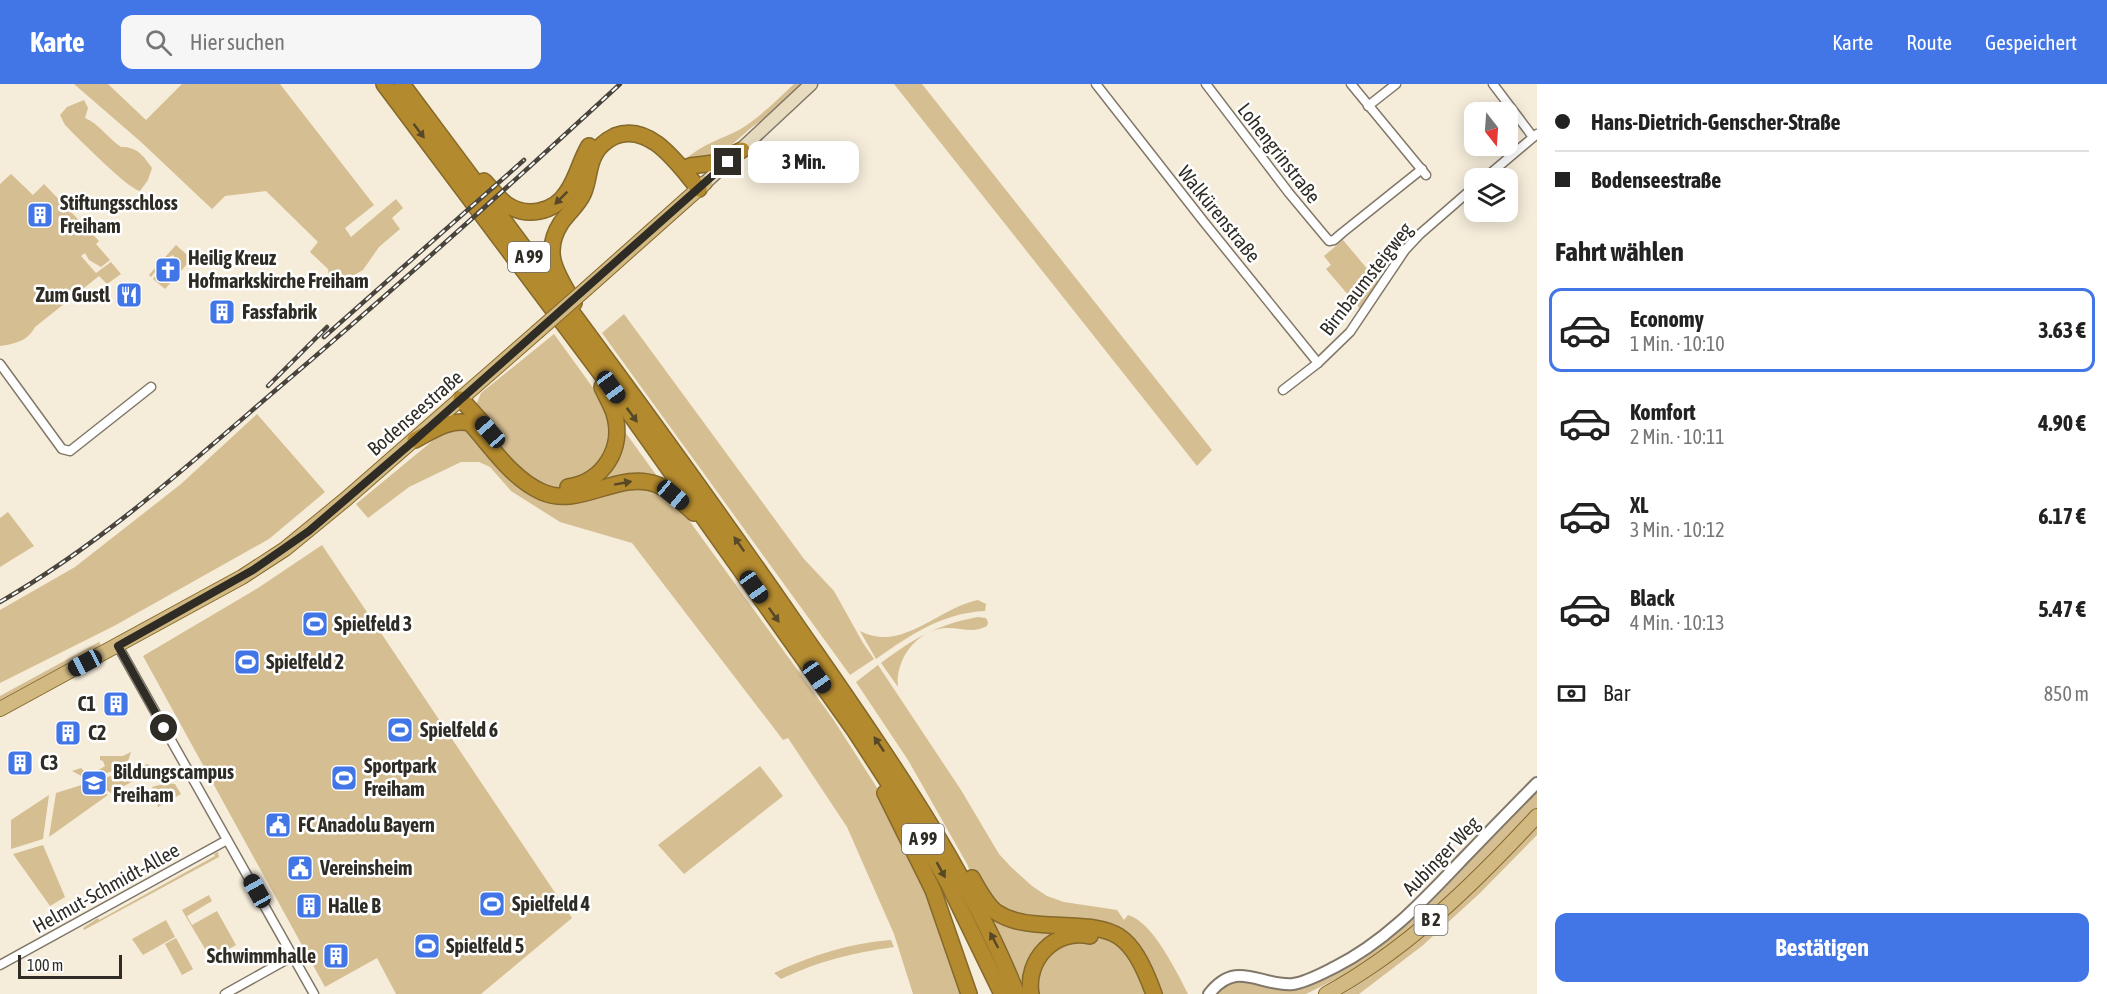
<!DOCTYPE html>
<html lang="de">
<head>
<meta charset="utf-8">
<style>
  :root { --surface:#fff; --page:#f6f6f6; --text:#222; --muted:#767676; --line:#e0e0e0; --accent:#4276e7 }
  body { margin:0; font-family:"Asap Condensed",sans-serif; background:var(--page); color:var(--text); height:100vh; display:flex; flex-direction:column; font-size:22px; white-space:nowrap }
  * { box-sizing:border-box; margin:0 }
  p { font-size:20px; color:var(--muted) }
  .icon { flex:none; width:33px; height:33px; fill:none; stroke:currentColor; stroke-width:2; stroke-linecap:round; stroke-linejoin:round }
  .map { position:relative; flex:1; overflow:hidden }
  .panel { display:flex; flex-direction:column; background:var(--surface); width:570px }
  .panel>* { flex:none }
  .banner { display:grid; align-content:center; height:132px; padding:0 18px; background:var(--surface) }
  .needle { width:39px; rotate:163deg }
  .controls { position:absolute; left:1464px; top:18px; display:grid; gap:12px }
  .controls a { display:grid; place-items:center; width:54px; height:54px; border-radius:12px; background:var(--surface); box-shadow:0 3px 15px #0003; font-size:30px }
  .scale { position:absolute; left:18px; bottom:15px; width:104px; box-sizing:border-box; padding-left:6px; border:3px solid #2f2c25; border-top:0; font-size:16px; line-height:21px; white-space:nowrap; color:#2f2c25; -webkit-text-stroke:4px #fff; paint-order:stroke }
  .end { position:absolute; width:27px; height:27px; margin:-14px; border:8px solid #2f2c25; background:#fff; box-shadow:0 0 0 3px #fff }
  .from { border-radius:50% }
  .bubble { position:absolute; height:42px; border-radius:12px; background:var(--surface); box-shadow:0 3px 15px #0003; font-size:20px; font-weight:700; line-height:42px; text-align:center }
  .car { position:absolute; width:18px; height:36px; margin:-18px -9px; border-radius:8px; box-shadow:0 0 4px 2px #0007; background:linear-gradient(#222 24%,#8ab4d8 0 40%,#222 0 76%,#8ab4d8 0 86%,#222 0) }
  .banner b { display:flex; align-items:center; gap:21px; height:57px; font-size:22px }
  .banner b+b { border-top:2px solid var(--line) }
  .banner i { width:15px; height:15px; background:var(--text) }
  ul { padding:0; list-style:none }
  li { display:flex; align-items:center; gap:18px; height:84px; margin:0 12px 9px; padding:0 6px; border:3px solid transparent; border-radius:12px }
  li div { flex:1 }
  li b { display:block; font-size:22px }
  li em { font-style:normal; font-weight:700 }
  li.selected { border-color:var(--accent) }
  li>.icon { width:54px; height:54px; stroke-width:1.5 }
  h2 { padding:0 18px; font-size:27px; line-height:72px }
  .pay { display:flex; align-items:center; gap:15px; height:66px; padding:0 18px; font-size:22px }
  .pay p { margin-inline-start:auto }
  .primary-button { display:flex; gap:12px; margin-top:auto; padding:12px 18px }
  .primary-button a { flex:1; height:69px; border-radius:12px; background:var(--accent); color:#fff; font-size:24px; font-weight:700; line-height:69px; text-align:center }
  header { display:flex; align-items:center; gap:36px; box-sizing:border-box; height:84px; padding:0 30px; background:var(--accent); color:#fff }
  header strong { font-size:28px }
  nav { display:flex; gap:33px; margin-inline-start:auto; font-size:21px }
  .search { width:420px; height:54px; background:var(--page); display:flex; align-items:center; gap:15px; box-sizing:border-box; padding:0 21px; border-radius:12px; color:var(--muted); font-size:22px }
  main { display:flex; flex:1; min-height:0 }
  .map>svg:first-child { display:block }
  .green { fill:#d5be92 }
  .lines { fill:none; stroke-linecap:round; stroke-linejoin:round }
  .minor-casing { stroke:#807768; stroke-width:11 }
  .tertiary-casing { stroke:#807768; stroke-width:14 }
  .secondary-casing { stroke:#807768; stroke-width:15 }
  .primary-casing { stroke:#85692b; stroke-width:16 }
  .motorway-casing { stroke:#85692b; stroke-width:18 }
  .minor { stroke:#fff; stroke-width:8 }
  .tertiary { stroke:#fff; stroke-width:10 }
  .secondary { stroke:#e8dcc0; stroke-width:12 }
  .primary { stroke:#d2b982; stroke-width:14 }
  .motorway { stroke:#b48a2e; stroke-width:15 }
  .rail-casing { stroke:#49453c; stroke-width:4.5 }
  .rail { stroke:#fff; stroke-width:2; stroke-dasharray:7; stroke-linecap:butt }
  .primary-bridge-casing { stroke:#85692b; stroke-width:16; stroke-linecap:butt }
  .primary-bridge { stroke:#d2b982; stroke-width:14 }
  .oneway { fill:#574828 }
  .route { stroke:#2f2c25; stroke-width:8 }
  .labels { text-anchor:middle; stroke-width:5; stroke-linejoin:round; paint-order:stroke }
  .shield { fill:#fff; stroke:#6d6b66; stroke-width:1.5 }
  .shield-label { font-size:18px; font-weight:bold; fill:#2f2c25 }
  .street-label { font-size:20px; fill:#2f2c25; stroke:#fff }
  .poi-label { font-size:20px; font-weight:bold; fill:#2f2c25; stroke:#fff; text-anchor:start }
</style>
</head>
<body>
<header>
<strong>Karte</strong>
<div class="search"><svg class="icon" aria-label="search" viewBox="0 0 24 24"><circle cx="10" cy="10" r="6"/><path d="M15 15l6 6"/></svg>Hier suchen</div>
<nav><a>Karte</a><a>Route</a><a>Gespeichert</a></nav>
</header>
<main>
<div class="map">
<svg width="1537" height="910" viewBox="0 0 1537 910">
  <rect width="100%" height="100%" fill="#f5ecda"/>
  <g class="green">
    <path d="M 74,0 L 108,0 L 146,36 L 182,0 L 280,0 L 374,121 L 345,144 L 351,153 L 396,115 L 403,124 L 392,134 L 400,145 L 379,163 L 363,186 L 347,195 L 330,199 L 328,185 L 310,168 L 318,158 L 266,107 L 225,112 L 212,125 L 141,58 Z"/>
    <path d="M 794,0 L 802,0 L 768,32 L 752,43 L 720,71 L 691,75 L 688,73 C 704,60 721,55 739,46 C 759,34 777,16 794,0 Z"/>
    <path d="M 894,0 L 922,0 L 1212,366 L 1197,382 Z"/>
    <path d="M 84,16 L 88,24 L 85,34 C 99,40 108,54 121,63 C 137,63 143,71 152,84 L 148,96 L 140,107 C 127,104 78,54 65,41 L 60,31 L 67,23 Z"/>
    <path d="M 11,90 L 33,111 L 44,100 L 99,157 L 96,160 L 110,176 L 101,183 L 89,176 L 85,169 L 81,172 L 96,189 L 111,178 L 121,190 L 107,200 L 99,192 L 35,243 C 28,257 14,260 0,262 L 0,100 Z"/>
    <path d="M 1343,156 L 1380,200 L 1362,227 L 1326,185 L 1331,181 L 1324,172 Z"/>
    <path d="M 176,161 L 194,177 L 191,181 L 188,179 L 165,205 L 153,195 L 156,191 L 158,196 L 160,196 L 181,183 L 173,171 L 165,175 L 151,193 L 149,191 Z"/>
    <path d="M 624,230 L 804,475 L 834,507 L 863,559 L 874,575 L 850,591 L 602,249 Z"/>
    <path d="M 554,250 L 833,635 L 883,713 L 918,781 L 962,910 L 913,910 L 894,850 L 847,743 L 788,654 L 783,656 L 632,459 L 560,438 L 511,407 L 490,383 L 479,378 L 461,378 L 409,403 L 368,434 L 356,420 L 476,321 L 481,309 Z"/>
    <path d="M 257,330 L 325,408 L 269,455 L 114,542 L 0,599 L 0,526 L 75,483 L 181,400 Z"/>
    <path d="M 8,428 L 34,462 L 0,483 L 0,434 Z"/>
    <path d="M 322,461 L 572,834 L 481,910 L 396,910 L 377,874 L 325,903 L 143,572 L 258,504 Z"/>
    <path d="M 978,516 L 986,520 L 985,527 C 942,529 910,551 876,575 L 860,547 C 902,569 938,524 978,516 Z"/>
    <path d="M 978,533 L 986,534 L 988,538 L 987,542 C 973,550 960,543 945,544 C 917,546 895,575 898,603 L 881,579 C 913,555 938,540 978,533 Z"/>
    <path d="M 99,558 L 101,561 L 0,616 L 0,612 Z"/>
    <path d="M 878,581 L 961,706 L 999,770 L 1011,783 L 1032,802 L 1047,812 L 1064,818 L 1117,826 L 1124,836 L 1128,831 C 1152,837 1177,888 1188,910 L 1028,910 L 986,824 L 967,780 L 908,676 L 856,598 Z"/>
    <path d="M 131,668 L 126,683 L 87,695 L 72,687 L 81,684 L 86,689 L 88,686 L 91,688 L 97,687 L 105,682 L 103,677 L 100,676 L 100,672 L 123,672 Z"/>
    <path d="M 148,680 L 154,686 L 111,709 L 92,698 Z"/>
    <path d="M 760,682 L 783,712 L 684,790 L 658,761 Z"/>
    <path d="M 88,699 L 108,711 L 49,753 L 56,709 Z"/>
    <path d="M 166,699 L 175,700 L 181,710 L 158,723 L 152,703 Z"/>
    <path d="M 1537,704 L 1537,727 L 1417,842 L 1358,884 L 1306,910 L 1214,910 L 1225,902 L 1236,897 L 1245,897 L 1283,904 L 1378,860 Z"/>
    <path d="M 49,711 L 43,755 L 11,765 L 11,736 Z"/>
    <path d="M 1537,740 L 1537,751 L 1479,810 L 1422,862 L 1359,910 L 1343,910 C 1415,869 1478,798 1537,740 Z"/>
    <path d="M 43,761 L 65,813 L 50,822 L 13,770 Z"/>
    <path d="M 218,768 L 219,773 L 84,846 L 83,844 L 98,834 L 99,836 L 215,772 L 214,770 Z"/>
    <path d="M 209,811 L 212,817 L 187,832 L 192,841 L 217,827 L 236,861 L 211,875 L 182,826 Z"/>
    <path d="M 166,836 L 175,853 L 143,871 L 132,855 Z"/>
    <path d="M 176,854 L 193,885 L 182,891 L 165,860 Z"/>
    <path d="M 891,856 L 894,863 C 852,869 819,877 781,895 L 774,889 C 812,871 850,859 891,856 Z"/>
  </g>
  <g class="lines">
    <defs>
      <g id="minor">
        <path d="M 1096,0 L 1204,138 L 1318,279"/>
        <path d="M 1206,0 L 1289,109 L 1329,157 L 1334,156 L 1342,149 L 1422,85"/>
        <path d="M 1351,0 L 1426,91"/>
        <path d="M 1493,0 L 1533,53"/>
        <path d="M 1368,22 L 1396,0"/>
        <path d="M 1485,94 L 1537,50"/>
        <path d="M 0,280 L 62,365 L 70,367 L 151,303"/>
        <path d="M 1283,306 L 1318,279 L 1350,248 L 1405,166 L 1420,150 L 1474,103"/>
        <path d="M 118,562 L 314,910"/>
        <path d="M 0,881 L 227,756"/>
        <path d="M 225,910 L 293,872"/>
      </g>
      <path id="tertiary" d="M 1209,910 C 1237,874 1260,903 1293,900 C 1307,898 1323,889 1335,883 C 1385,858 1422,818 1460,778 C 1486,751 1511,725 1537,699"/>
      <path id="secondary" d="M 705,99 L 811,0"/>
      <g id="primary">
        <path d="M 587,204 L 705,99"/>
        <path d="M 0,625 L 242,493 L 285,465 L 346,415 L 537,248"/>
        <path d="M 1326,910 C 1407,866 1475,799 1537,732"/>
      </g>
      <g id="motorway">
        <path d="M 384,0 L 611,303 L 855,647 L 899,715 L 947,797 L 1002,910"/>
        <path d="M 402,0 C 534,177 667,354 793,536 C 876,656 962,774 1017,910"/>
        <path d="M 690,82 L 714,79 L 742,66"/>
        <path d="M 484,97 C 491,104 498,114 506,120 C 526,134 554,129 567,108 C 577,94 580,77 589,62"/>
        <path d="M 574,219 C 558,191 541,170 561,139 C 568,129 578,121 583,110 C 589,97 588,82 595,70 C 599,62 607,56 615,52 C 651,38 679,82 699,105"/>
        <path d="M 461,315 L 487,344"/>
        <path d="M 415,356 C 432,347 450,334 470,339 C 491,362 512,395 542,408 C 581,425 619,385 658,401 C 671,407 683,419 694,429"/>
        <path d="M 568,403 C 603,398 625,364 614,329 C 611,320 606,312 602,303"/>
        <path d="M 885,709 L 933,806 L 969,910"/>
        <path d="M 972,794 C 978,805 986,820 996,828 C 1008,836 1022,839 1036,840 C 1107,846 1126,833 1154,910"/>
        <path d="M 1031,910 C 1025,876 1055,844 1090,852"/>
      </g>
    </defs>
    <use href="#minor" class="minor-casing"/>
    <use href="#tertiary" class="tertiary-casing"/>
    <use href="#secondary" class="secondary-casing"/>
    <use href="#primary" class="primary-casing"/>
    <use href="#motorway" class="motorway-casing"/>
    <use href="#minor" class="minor"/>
    <use href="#tertiary" class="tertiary"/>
    <use href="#secondary" class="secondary"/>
    <use href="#primary" class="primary"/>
    <use href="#motorway" class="motorway"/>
    <defs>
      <g id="rail">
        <path d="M 324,253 L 524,76"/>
        <path d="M 268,302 L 327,243"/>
        <path d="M 0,518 C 99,461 183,386 270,311 C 389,210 505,106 620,0"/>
      </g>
    </defs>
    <use href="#rail" class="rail-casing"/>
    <use href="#rail" class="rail"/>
    <defs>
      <path id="primary-bridge" d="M 537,248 L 587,204"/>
    </defs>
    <use href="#primary-bridge" class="primary-bridge-casing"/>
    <use href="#primary-bridge" class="primary-bridge"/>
  </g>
  <defs><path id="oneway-solid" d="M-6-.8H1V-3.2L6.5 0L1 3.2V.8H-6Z" transform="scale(1.5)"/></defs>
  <g class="oneway">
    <use href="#oneway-solid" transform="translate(419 47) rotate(53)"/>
    <use href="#oneway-solid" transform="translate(561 114) rotate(135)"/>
    <use href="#oneway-solid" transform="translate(632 331) rotate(54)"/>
    <use href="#oneway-solid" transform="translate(623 399) rotate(-10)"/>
    <use href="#oneway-solid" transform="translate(739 460) rotate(-125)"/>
    <use href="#oneway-solid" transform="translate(774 531) rotate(55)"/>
    <use href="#oneway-solid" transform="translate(879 660) rotate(-124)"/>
    <use href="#oneway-solid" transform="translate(941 786) rotate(61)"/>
    <use href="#oneway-solid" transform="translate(994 856) rotate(-118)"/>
  </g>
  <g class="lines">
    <path class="route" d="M 164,644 L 118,562 L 253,486 L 309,447 L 415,356 L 728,78"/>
  </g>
  <defs>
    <symbol id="building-square" viewBox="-11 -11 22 22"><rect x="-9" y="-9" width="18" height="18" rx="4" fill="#4276e7" stroke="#fff"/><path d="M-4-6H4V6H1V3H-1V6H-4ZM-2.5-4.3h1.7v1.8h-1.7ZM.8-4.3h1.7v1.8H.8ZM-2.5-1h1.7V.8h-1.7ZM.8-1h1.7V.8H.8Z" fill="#fff"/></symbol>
    <symbol id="church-square" viewBox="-11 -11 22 22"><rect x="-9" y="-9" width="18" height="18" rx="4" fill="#4276e7" stroke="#fff"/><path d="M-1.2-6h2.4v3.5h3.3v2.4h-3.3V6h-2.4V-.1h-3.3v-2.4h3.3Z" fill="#fff"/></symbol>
    <symbol id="restaurant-square" viewBox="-11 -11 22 22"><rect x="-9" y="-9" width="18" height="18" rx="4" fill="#4276e7" stroke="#fff"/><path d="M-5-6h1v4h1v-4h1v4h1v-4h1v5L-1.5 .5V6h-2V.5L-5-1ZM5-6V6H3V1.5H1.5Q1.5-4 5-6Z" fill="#fff"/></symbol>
    <symbol id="stadium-square" viewBox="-11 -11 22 22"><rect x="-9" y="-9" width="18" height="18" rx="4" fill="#4276e7" stroke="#fff"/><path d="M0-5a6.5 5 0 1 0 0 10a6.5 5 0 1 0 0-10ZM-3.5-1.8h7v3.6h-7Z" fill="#fff"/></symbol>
    <symbol id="school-square" viewBox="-11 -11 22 22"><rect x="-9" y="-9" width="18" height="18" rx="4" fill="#4276e7" stroke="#fff"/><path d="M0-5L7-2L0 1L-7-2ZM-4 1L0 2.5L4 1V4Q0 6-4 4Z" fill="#fff"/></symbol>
    <symbol id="civic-square" viewBox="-11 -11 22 22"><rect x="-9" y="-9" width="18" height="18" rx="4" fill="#4276e7" stroke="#fff"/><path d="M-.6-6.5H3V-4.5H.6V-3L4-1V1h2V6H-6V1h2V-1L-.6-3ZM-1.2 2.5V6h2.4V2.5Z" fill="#fff"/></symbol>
  </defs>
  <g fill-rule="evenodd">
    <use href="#building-square" x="25" y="116" width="30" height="30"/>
    <use href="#church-square" x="153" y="171" width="30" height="30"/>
    <use href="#restaurant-square" x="114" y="196" width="30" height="30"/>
    <use href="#building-square" x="207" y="213" width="30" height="30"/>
    <use href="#stadium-square" x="300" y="525" width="30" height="30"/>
    <use href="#stadium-square" x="232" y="563" width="30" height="30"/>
    <use href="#building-square" x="101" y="605" width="30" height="30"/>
    <use href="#stadium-square" x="385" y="631" width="30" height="30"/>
    <use href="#building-square" x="53" y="634" width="30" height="30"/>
    <use href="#building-square" x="5" y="664" width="30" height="30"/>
    <use href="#stadium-square" x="329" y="679" width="30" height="30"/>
    <use href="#school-square" x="79" y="684" width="30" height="30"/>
    <use href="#civic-square" x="263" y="726" width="30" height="30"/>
    <use href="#civic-square" x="285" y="769" width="30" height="30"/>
    <use href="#stadium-square" x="477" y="805" width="30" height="30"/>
    <use href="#building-square" x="294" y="807" width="30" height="30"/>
    <use href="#stadium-square" x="412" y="847" width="30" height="30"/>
    <use href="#building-square" x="321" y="857" width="30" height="30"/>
  </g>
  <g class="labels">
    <g class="shield">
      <rect x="508" y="158" width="42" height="30" rx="4.5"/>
      <rect x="902" y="740" width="42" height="30" rx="4.5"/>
      <rect x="1414.5" y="821" width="33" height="30" rx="4.5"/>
    </g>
    <g class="shield-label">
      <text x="529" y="179">A 99</text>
      <text x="923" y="761">A 99</text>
      <text x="1431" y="842">B 2</text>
    </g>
    <g class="street-label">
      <text transform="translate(1279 69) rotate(52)" y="7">Lohengrinstraße</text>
      <text transform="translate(1219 130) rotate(51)" y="7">Walkürenstraße</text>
      <text transform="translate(1366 195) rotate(-52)" y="7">Birnbaumsteigweg</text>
      <text transform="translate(415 329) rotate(-41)" y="7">Bodenseestraße</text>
      <text transform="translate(1441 772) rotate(-46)" y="7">Aubinger Weg</text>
      <text transform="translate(106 804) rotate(-29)" y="7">Helmut-Schmidt-Allee</text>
    </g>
    <g class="poi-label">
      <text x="60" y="126">Stiftungsschloss<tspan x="60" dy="23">Freiham</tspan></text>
      <text x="188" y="181">Heilig Kreuz<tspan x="188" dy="23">Hofmarkskirche Freiham</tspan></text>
      <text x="110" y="218" text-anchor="end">Zum Gustl</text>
      <text x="242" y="235">Fassfabrik</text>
      <text x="334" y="547">Spielfeld 3</text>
      <text x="266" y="585">Spielfeld 2</text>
      <text x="96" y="627" text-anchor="end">C1</text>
      <text x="420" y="653">Spielfeld 6</text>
      <text x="88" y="656">C2</text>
      <text x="40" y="686">C3</text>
      <text x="364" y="689">Sportpark<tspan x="364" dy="23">Freiham</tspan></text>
      <text x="113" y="695">Bildungscampus<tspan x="113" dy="23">Freiham</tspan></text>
      <text x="298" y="748">FC Anadolu Bayern</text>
      <text x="320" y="791">Vereinsheim</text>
      <text x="512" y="827">Spielfeld 4</text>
      <text x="328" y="829">Halle B</text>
      <text x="446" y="869">Spielfeld 5</text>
      <text x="316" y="879" text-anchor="end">Schwimmhalle</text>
    </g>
  </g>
</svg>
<div class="controls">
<a><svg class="needle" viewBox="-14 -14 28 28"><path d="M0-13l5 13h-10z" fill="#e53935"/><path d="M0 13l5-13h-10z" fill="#767676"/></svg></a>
<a><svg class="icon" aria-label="layers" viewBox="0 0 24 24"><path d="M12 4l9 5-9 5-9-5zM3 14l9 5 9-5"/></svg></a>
</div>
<div class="scale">100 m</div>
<i class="end from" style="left:164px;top:644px"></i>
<i class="end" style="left:728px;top:78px"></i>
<div class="bubble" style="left:748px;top:57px;width:111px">3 Min.</div>
<i class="car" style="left:611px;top:303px;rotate:144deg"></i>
<i class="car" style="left:490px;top:348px;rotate:319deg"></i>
<i class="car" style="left:673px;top:411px;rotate:130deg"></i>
<i class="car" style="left:754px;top:503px;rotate:145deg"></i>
<i class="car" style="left:85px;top:579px;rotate:242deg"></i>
<i class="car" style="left:817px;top:593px;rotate:145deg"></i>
<i class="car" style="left:257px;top:807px;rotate:331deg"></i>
</div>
<section class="panel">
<div class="banner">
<b><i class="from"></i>Hans-Dietrich-Genscher-Straße</b>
<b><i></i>Bodenseestraße</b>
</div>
<h2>Fahrt wählen</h2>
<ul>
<li class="selected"><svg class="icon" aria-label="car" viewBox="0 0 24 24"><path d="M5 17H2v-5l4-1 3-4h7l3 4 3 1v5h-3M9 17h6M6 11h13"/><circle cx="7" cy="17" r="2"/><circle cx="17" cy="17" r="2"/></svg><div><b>Economy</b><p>1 Min. · 10:10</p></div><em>3.63 €</em></li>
<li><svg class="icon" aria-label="car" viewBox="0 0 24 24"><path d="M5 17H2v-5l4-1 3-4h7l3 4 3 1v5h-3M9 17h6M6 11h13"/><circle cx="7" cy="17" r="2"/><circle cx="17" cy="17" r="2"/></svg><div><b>Komfort</b><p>2 Min. · 10:11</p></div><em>4.90 €</em></li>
<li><svg class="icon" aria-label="car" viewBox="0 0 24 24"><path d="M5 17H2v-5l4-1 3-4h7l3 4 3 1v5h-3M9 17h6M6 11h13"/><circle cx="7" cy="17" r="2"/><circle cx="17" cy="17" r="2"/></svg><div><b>XL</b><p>3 Min. · 10:12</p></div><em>6.17 €</em></li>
<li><svg class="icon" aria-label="car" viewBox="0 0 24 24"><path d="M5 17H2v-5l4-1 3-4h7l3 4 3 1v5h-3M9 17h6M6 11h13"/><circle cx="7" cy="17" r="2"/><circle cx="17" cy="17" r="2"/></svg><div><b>Black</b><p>4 Min. · 10:13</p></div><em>5.47 €</em></li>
</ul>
<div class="pay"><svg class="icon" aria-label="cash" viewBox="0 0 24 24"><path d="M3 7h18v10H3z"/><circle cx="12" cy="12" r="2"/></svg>Bar<p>850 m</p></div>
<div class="primary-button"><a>Bestätigen</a></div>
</section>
</main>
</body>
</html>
